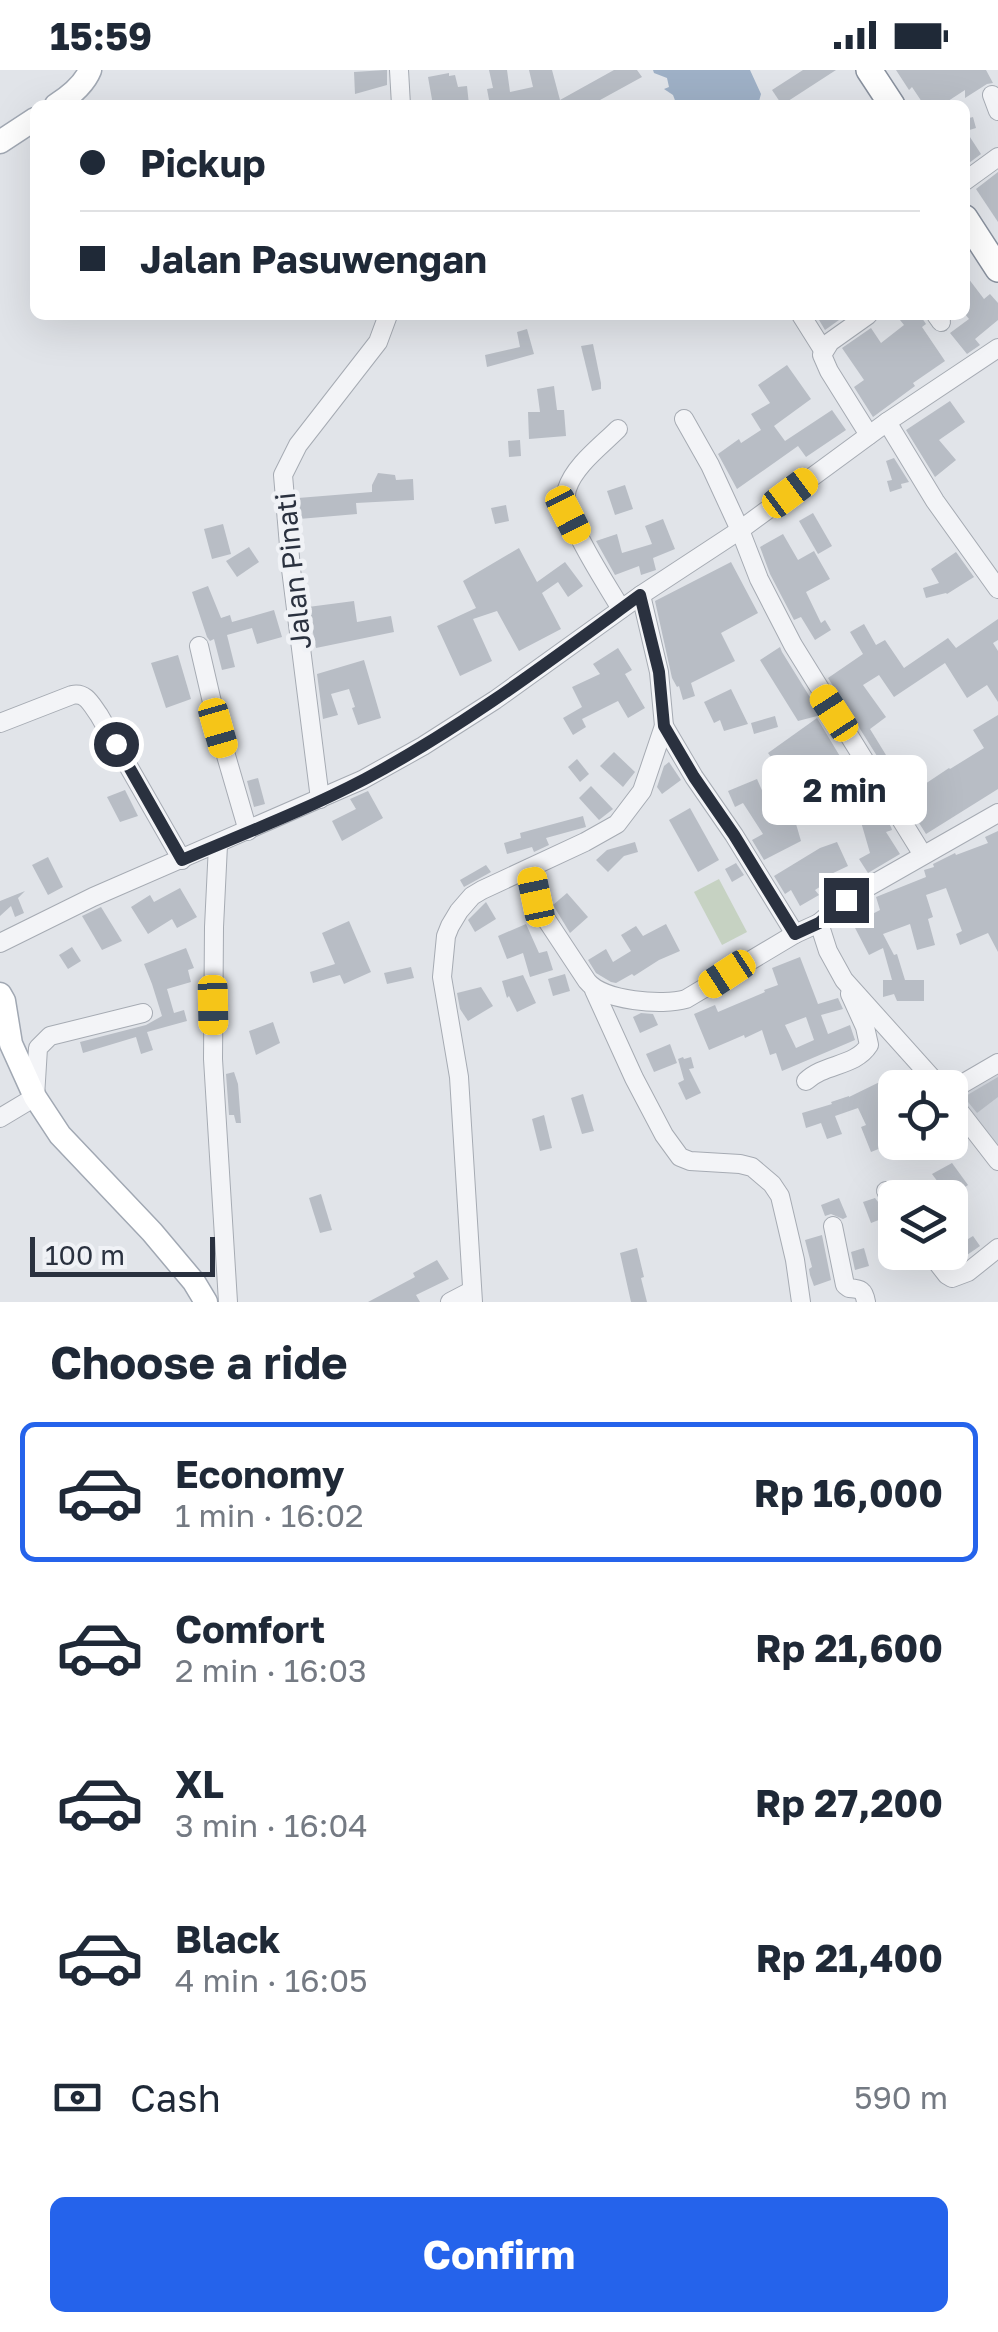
<!DOCTYPE html>
<html lang="en">
<head>
<meta charset="utf-8">
<style>
  :root { --surface:#fff; --page:#f6f6f7; --text:#1f2937; --muted:#747a83; --line:#e0e1e3; --accent:#2563eb }
  body { margin:0; font-family:"Golos Text",sans-serif; background:var(--page); color:var(--text); height:100vh; display:flex; flex-direction:column; font-size:38px; white-space:nowrap }
  * { box-sizing:border-box; margin:0 }
  p { font-size:32px; color:var(--muted) }
  .icon { flex:none; width:55px; height:55px; fill:none; stroke:currentColor; stroke-width:2; stroke-linecap:round; stroke-linejoin:round }
  .map { position:relative; height:1232px; overflow:hidden }
  .drawer { display:flex; flex-direction:column; background:var(--surface); flex:1 }
  .drawer>* { flex:none }
  .hud { position:absolute; left:30px; top:30px; width:940px; height:220px; border-radius:15px; box-shadow:0 10px 40px #0002; display:grid; align-content:center; height:220px; padding:0 50px; background:var(--surface) }
  .buttons { position:absolute; left:878px; top:1000px; display:grid; gap:20px }
  .buttons a { display:grid; place-items:center; width:90px; height:90px; border-radius:15px; background:var(--surface); box-shadow:0 10px 40px #0002; font-size:50px }
  .scale { position:absolute; left:30px; bottom:25px; width:185px; box-sizing:border-box; padding-left:10px; border:5px solid #2a313f; border-top:0; font-size:28px; line-height:35px; white-space:nowrap; color:#2a313f; -webkit-text-stroke:8px #f0f2f6; paint-order:stroke }
  .end { position:absolute; width:45px; height:45px; margin:-22px; border:12px solid #2a313f; background:#fff; box-shadow:0 0 0 5px #fff }
  .from { border-radius:50% }
  .bubble { position:absolute; height:70px; border-radius:15px; background:var(--surface); box-shadow:0 10px 40px #0002; font-size:32px; font-weight:700; line-height:70px; text-align:center }
  .car { position:absolute; width:30px; height:60px; margin:-30px -15px; border-radius:12px; box-shadow:0 0 8px 2px #0007; background:linear-gradient(#f5c518 24%,#345 0 40%,#f5c518 0 76%,#345 0 86%,#f5c518 0) }
  .hud b { display:flex; align-items:center; gap:35px; height:95px; font-size:38px }
  .hud b+b { border-top:2px solid var(--line) }
  .hud i { width:25px; height:25px; background:var(--text) }
  ul { padding:0; list-style:none }
  li { display:flex; align-items:center; gap:30px; height:140px; margin:0 20px 15px; padding:0 30px; border:5px solid transparent; border-radius:15px }
  li div { flex:1 }
  li b { display:block; font-size:38px }
  li em { font-style:normal; font-weight:700 }
  li.current { border-color:var(--accent) }
  li>.icon { width:90px; height:90px; stroke-width:1.5 }
  h2 { padding:0 50px; font-size:45px; line-height:120px }
  .pay { display:flex; align-items:center; gap:25px; height:110px; padding:0 50px; font-size:38px }
  .pay p { margin-inline-start:auto }
  .cta { display:flex; gap:20px; margin-top:auto; padding:20px 50px }
  .cta a { flex:1; height:115px; border-radius:15px; background:var(--accent); color:#fff; font-size:40px; font-weight:700; line-height:115px; text-align:center }
  .status { display:flex; justify-content:space-between; align-items:center; height:70px; padding:0 50px; background:var(--surface); direction:ltr }
  .status svg { height:28px; fill:currentColor }
  .map>svg:first-child { display:block }
  .built { fill:#cfd3da }
  .green { fill:#c6d2c2 }
  .water { fill:#9eb0c6 }
  .building { fill:#b8bdc5; fill-rule:evenodd }
  .lines { fill:none; stroke-linecap:round; stroke-linejoin:round }
  .minor-casing { stroke:#a6abb3; stroke-width:20 }
  .major-casing { stroke:#a1a8b3; stroke-width:25 }
  .highway-casing { stroke:#89919e; stroke-width:28 }
  .minor { stroke:#f3f4f7; stroke-width:18 }
  .major { stroke:#fff; stroke-width:22 }
  .highway { stroke:#fff; stroke-width:25 }
  .route { stroke:#2a313f; stroke-width:12 }
  .labels { text-anchor:middle; stroke-width:9; stroke-linejoin:round; paint-order:stroke }
  .street-label { font-size:28px; fill:#2a313f; stroke:#f0f2f6 }
</style>
</head>
<body>
<div class="status"><b>15:59</b><svg viewBox="0 0 49 12"><path d="M0 12V9h3v3zM5 12V6h3v6zM10 12V3h3v9zM15 12V0h3v12zM26 1h20v11H26zM47 4h2v5h-2z"/></svg></div>
<div class="map">
<svg width="998" height="1232" viewBox="0 0 998 1232">
  <rect width="100%" height="100%" fill="#e1e4e9"/>
  <path class="built" d="M 998,993 L 998,1091 L 950,1021 Z"/>
  <path class="green" d="M 719,809 L 747,862 L 722,875 L 694,822 Z"/>
  <path class="water" d="M 653,0 L 750,0 L 761,24 L 758,35 L 674,35 L 676,33 L 673,25 L 664,19 L 669,17 L 667,8 L 654,3 Z"/>
  <g class="building">
    <path d="M 385,0 L 387,0 L 387,15 L 355,24 L 354,2 Z"/>
    <path d="M 489,0 L 507,0 L 510,22 L 533,17 L 529,0 L 552,0 L 560,30 L 614,0 L 637,0 L 642,7 L 591,35 L 490,35 L 487,19 L 493,18 Z"/>
    <path d="M 803,0 L 836,0 L 782,35 L 772,20 Z"/>
    <path d="M 896,0 L 986,0 L 993,13 L 987,14 L 965,28 L 965,20 L 942,35 L 924,35 L 912,17 L 909,20 Z"/>
    <path d="M 449,3 L 449,6 L 455,5 L 458,17 L 467,16 L 469,35 L 433,35 L 428,7 Z"/>
    <path d="M 973,47 L 976,58 L 966,61 L 981,84 L 965,96 L 965,49 Z"/>
    <path d="M 998,102 L 998,152 L 976,119 Z"/>
    <path d="M 965,204 L 984,229 L 990,224 L 998,233 L 998,250 L 975,269 L 980,275 L 967,284 L 950,263 L 969,249 L 965,244 Z"/>
    <path d="M 816,245 L 846,245 L 825,260 Z"/>
    <path d="M 896,245 L 920,245 L 926,254 L 922,257 L 945,291 L 913,313 L 915,316 L 873,347 L 854,317 L 864,310 L 842,278 L 871,258 L 881,273 L 904,255 Z"/>
    <path d="M 527,259 L 534,284 L 487,297 L 485,285 L 520,277 L 517,262 Z"/>
    <path d="M 593,274 L 601,313 L 601,319 L 592,321 L 581,276 Z"/>
    <path d="M 787,295 L 811,329 L 774,356 L 785,371 L 832,340 L 846,360 L 806,387 L 798,376 L 737,419 L 718,384 L 739,369 L 741,373 L 761,360 L 751,344 L 770,333 L 758,315 Z"/>
    <path d="M 554,316 L 557,340 L 564,340 L 566,366 L 529,369 L 528,342 L 540,342 L 537,319 Z"/>
    <path d="M 950,331 L 965,352 L 939,370 L 956,390 L 935,407 L 906,360 Z"/>
    <path d="M 520,370 L 521,386 L 509,387 L 508,371 Z"/>
    <path d="M 894,388 L 909,412 L 901,414 L 902,418 L 890,422 L 887,411 L 892,410 L 886,391 Z"/>
    <path d="M 378,403 L 395,405 L 396,410 L 413,409 L 414,430 L 356,433 L 357,444 L 299,449 L 298,428 L 372,422 L 372,415 Z"/>
    <path d="M 625,415 L 633,439 L 615,445 L 607,421 Z"/>
    <path d="M 506,435 L 509,451 L 495,454 L 491,438 Z"/>
    <path d="M 813,443 L 832,476 L 818,484 L 799,451 Z"/>
    <path d="M 663,449 L 675,479 L 653,488 L 656,500 L 641,505 L 639,496 L 615,505 L 596,471 L 617,464 L 622,483 L 652,474 L 645,456 Z"/>
    <path d="M 223,454 L 231,484 L 212,489 L 204,459 Z"/>
    <path d="M 783,464 L 798,490 L 814,481 L 830,509 L 806,522 L 821,553 L 825,550 L 831,560 L 815,570 L 801,547 L 794,550 L 770,504 L 760,477 Z"/>
    <path d="M 249,477 L 259,492 L 237,507 L 226,491 Z"/>
    <path d="M 519,478 L 537,512 L 565,492 L 583,516 L 568,527 L 558,512 L 542,523 L 561,559 L 519,581 L 497,541 L 473,549 L 492,591 L 460,606 L 437,556 L 476,538 L 463,511 Z"/>
    <path d="M 956,482 L 974,507 L 947,524 L 946,523 L 926,528 L 923,518 L 939,513 L 931,499 Z"/>
    <path d="M 731,492 L 758,543 L 721,563 L 735,591 L 691,613 L 695,626 L 683,630 L 679,616 L 677,617 L 672,608 L 655,531 Z"/>
    <path d="M 208,516 L 221,548 L 230,545 L 232,552 L 274,540 L 282,567 L 257,574 L 252,558 L 227,565 L 235,597 L 222,600 L 214,569 L 210,571 L 207,567 L 192,522 Z"/>
    <path d="M 354,531 L 357,552 L 391,546 L 394,562 L 316,578 L 308,537 Z"/>
    <path d="M 998,549 L 998,570 L 993,573 L 998,581 L 998,632 L 987,615 L 967,628 L 945,593 L 894,627 L 879,605 L 863,615 L 886,647 L 870,659 L 910,724 L 949,698 L 950,699 L 984,678 L 973,660 L 998,645 L 998,719 L 926,764 L 828,608 L 863,584 L 850,562 L 864,554 L 876,575 L 885,570 L 904,598 L 948,568 L 956,578 Z"/>
    <path d="M 780,577 L 782,582 L 821,645 L 798,651 L 760,590 Z"/>
    <path d="M 618,578 L 632,600 L 625,604 L 645,638 L 628,648 L 618,631 L 582,649 L 586,657 L 573,665 L 563,648 L 582,637 L 572,617 L 600,604 L 593,594 Z"/>
    <path d="M 178,585 L 191,629 L 166,638 L 151,593 Z"/>
    <path d="M 364,590 L 381,648 L 358,655 L 352,638 L 355,637 L 349,619 L 331,624 L 338,645 L 323,649 L 317,604 Z"/>
    <path d="M 731,619 L 748,654 L 724,661 L 720,650 L 714,653 L 704,632 Z"/>
    <path d="M 775,646 L 778,657 L 754,664 L 751,653 Z"/>
    <path d="M 817,648 L 856,713 L 862,711 L 869,731 L 872,729 L 884,751 L 887,750 L 891,757 L 892,760 L 886,762 L 900,784 L 868,803 L 859,789 L 870,783 L 861,752 L 848,730 L 840,733 L 830,706 L 791,735 L 796,746 L 794,747 L 801,771 L 764,790 L 752,770 L 763,764 L 743,733 L 735,737 L 728,721 L 757,709 L 764,725 L 790,713 L 768,683 Z"/>
    <path d="M 614,682 L 635,702 L 623,717 L 600,696 Z"/>
    <path d="M 577,689 L 589,704 L 580,712 L 568,697 Z"/>
    <path d="M 669,692 L 681,710 L 662,724 L 657,717 L 664,696 Z"/>
    <path d="M 258,708 L 265,734 L 254,737 L 247,711 Z"/>
    <path d="M 591,716 L 613,739 L 599,750 L 579,728 Z"/>
    <path d="M 125,720 L 138,746 L 120,752 L 107,727 Z"/>
    <path d="M 368,721 L 383,748 L 342,771 L 332,751 L 356,739 L 350,729 Z"/>
    <path d="M 690,738 L 719,790 L 698,802 L 669,750 Z"/>
    <path d="M 583,746 L 586,757 L 546,768 L 549,775 L 534,782 L 532,777 L 507,784 L 504,773 L 521,768 L 520,763 Z"/>
    <path d="M 998,761 L 998,882 L 988,863 L 960,875 L 956,864 L 962,861 L 946,818 L 926,825 L 933,847 L 928,849 L 935,875 L 917,880 L 910,854 L 883,864 L 894,885 L 897,884 L 905,910 L 924,910 L 924,931 L 897,931 L 894,924 L 883,927 L 883,910 L 892,910 L 883,878 L 869,885 L 853,854 L 880,840 L 876,827 L 926,807 L 924,800 L 934,797 L 933,794 L 955,783 L 956,785 L 988,773 L 985,767 Z"/>
    <path d="M 635,772 L 638,782 L 624,786 L 608,802 L 596,790 L 607,780 Z"/>
    <path d="M 837,772 L 848,796 L 829,805 L 832,809 L 815,820 L 819,825 L 800,836 L 791,820 L 785,824 L 774,806 L 820,778 Z"/>
    <path d="M 48,787 L 63,817 L 48,825 L 32,795 Z"/>
    <path d="M 736,793 L 744,805 L 732,812 L 725,799 Z"/>
    <path d="M 486,795 L 491,802 L 464,817 L 460,810 Z"/>
    <path d="M 180,818 L 197,847 L 177,858 L 172,849 L 148,864 L 131,837 L 150,825 L 154,832 Z"/>
    <path d="M 25,821 L 18,828 L 24,843 L 15,847 L 11,836 L 0,846 L 0,831 Z"/>
    <path d="M 567,823 L 588,847 L 570,863 L 553,835 Z"/>
    <path d="M 486,832 L 496,849 L 475,862 L 468,850 Z"/>
    <path d="M 101,837 L 122,871 L 102,880 L 82,846 Z"/>
    <path d="M 349,851 L 371,902 L 344,914 L 340,905 L 313,913 L 310,902 L 335,894 L 322,863 Z"/>
    <path d="M 526,854 L 539,883 L 547,881 L 553,900 L 530,907 L 523,883 L 507,889 L 498,866 Z"/>
    <path d="M 666,854 L 680,881 L 659,890 L 634,906 L 632,904 L 616,913 L 611,912 L 596,903 L 588,890 L 606,879 L 613,892 L 631,881 L 621,865 L 636,856 L 643,866 Z"/>
    <path d="M 72,877 L 81,891 L 68,899 L 59,885 Z"/>
    <path d="M 186,878 L 194,898 L 188,900 L 191,912 L 167,919 L 174,943 L 184,940 L 187,951 L 147,962 L 153,980 L 141,984 L 136,967 L 83,983 L 80,972 L 146,955 L 162,946 L 152,914 L 144,894 Z"/>
    <path d="M 800,887 L 818,934 L 838,928 L 843,939 L 821,945 L 828,964 L 850,955 L 855,970 L 782,1001 L 776,983 L 770,985 L 762,960 L 745,968 L 744,965 L 709,980 L 694,944 L 715,935 L 718,942 L 765,922 L 764,920 L 778,915 L 772,898 ZM 806,947 L 814,970 L 796,978 L 785,955 Z"/>
    <path d="M 411,897 L 414,908 L 387,914 L 384,903 Z"/>
    <path d="M 565,904 L 570,921 L 553,926 L 548,909 Z"/>
    <path d="M 523,905 L 536,933 L 517,942 L 509,926 L 507,928 L 502,911 Z"/>
    <path d="M 481,917 L 493,936 L 468,951 L 460,939 L 457,923 Z"/>
    <path d="M 641,943 L 653,944 L 658,955 L 640,963 L 633,947 Z"/>
    <path d="M 273,952 L 280,973 L 256,985 L 249,961 Z"/>
    <path d="M 670,974 L 677,993 L 654,1002 L 646,984 Z"/>
    <path d="M 683,987 L 684,989 L 691,987 L 694,998 L 689,999 L 701,1023 L 686,1030 L 678,1013 L 684,1010 L 678,989 Z"/>
    <path d="M 234,1002 L 238,1014 L 241,1053 L 236,1053 L 234,1045 L 229,1045 L 226,1004 Z"/>
    <path d="M 898,1003 L 906,1018 L 895,1018 L 895,1070 L 885,1074 L 886,1076 L 871,1082 L 861,1057 L 866,1055 L 858,1038 L 835,1046 L 842,1064 L 827,1069 L 821,1053 L 806,1058 L 802,1043 L 832,1034 L 831,1032 L 849,1026 L 849,1027 Z"/>
    <path d="M 998,1007 L 998,1027 L 977,1043 L 964,1027 Z"/>
    <path d="M 583,1024 L 594,1061 L 582,1064 L 571,1028 Z"/>
    <path d="M 544,1045 L 552,1078 L 540,1081 L 532,1049 Z"/>
    <path d="M 952,1093 L 968,1115 L 950,1128 L 932,1104 Z"/>
    <path d="M 321,1124 L 332,1160 L 320,1163 L 309,1128 Z"/>
    <path d="M 839,1128 L 847,1147 L 843,1149 L 831,1144 L 825,1146 L 821,1135 Z"/>
    <path d="M 875,1128 L 889,1146 L 871,1153 L 863,1132 Z"/>
    <path d="M 822,1165 L 831,1210 L 814,1216 L 810,1205 L 809,1199 L 812,1197 L 805,1170 Z"/>
    <path d="M 973,1166 L 980,1176 L 954,1194 L 945,1183 L 950,1182 L 950,1180 Z"/>
    <path d="M 637,1178 L 644,1207 L 641,1208 L 647,1232 L 631,1232 L 620,1183 Z"/>
    <path d="M 864,1178 L 869,1196 L 855,1200 L 851,1182 Z"/>
    <path d="M 437,1190 L 449,1209 L 416,1225 L 420,1232 L 368,1232 L 415,1207 L 413,1203 Z"/>
  </g>
  <g class="lines">
    <defs>
      <g id="minor">
        <path d="M 399,0 L 401,35"/>
        <path d="M 992,25 L 998,41"/>
        <path d="M 965,111 L 998,87"/>
        <path d="M 801,245 L 823,280"/>
        <path d="M 868,245 L 830,272 L 822,285 L 829,301 L 869,365"/>
        <path d="M 936,245 L 941,252"/>
        <path d="M 684,349 L 710,395 L 740,460 L 759,509 L 793,575 L 923,785"/>
        <path d="M 887,352 L 935,431 L 998,519"/>
        <path d="M 618,359 C 601,376 574,396 567,419 C 559,445 607,514 621,539"/>
        <path d="M 199,576 L 218,658 L 248,761"/>
        <path d="M 0,653 L 72,625 C 86,622 91,634 99,645 L 182,790"/>
        <path d="M 320,729 L 291,499 L 283,405 L 298,375 L 378,272 L 388,245"/>
        <path d="M 218,775 L 214,857 L 213,989 L 228,1232"/>
        <path d="M 530,798 L 536,827 L 544,846 L 587,911 C 603,931 663,936 686,929 L 795,864"/>
        <path d="M 819,853 L 795,864 L 734,765 L 694,707 L 664,656 L 659,602 L 641,525 L 740,460 L 887,352 L 998,278"/>
        <path d="M 0,873 L 93,827 L 362,710 L 423,676 L 495,630 L 641,525"/>
        <path d="M 594,920 L 634,1008 L 664,1065 L 680,1087 L 690,1091 L 740,1094 L 752,1097 L 772,1114 L 780,1126 L 795,1190 L 801,1232"/>
        <path d="M 806,1011 C 825,993 855,997 869,975 L 865,957 L 850,924"/>
        <path d="M 941,1018 L 844,910 L 828,881 L 819,853 L 847,829 L 998,743"/>
        <path d="M 950,1021 L 998,993"/>
        <path d="M 950,1029 L 998,1091"/>
        <path d="M 0,1048 L 35,1027 L 38,978 L 50,966 L 143,943"/>
        <path d="M 886,1121 L 895,1134"/>
        <path d="M 833,1156 L 845,1215 L 849,1218 C 861,1219 864,1220 866,1232"/>
        <path d="M 929,1182 L 947,1205 L 952,1208 L 968,1202 L 998,1178"/>
        <path d="M 450,1232 L 471,1221"/>
        <path d="M 473,1232 L 459,1007 L 442,907 L 446,866 L 450,856 L 459,841 L 472,826 L 482,820 L 585,772 L 617,754 L 642,721 L 664,656"/>
      </g>
      <g id="major">
        <path d="M 56,35 C 70,26 84,15 90,0"/>
        <path d="M 0,72 L 35,49"/>
        <path d="M 0,924 L 4,931 L 11,974 L 35,1027 L 60,1065 L 152,1162 L 194,1212 L 206,1232"/>
      </g>
      <g id="highway">
        <path d="M 869,0 L 892,35"/>
        <path d="M 965,148 L 998,199"/>
      </g>
    </defs>
    <use href="#minor" class="minor-casing"/>
    <use href="#major" class="major-casing"/>
    <use href="#highway" class="highway-casing"/>
    <use href="#minor" class="minor"/>
    <use href="#major" class="major"/>
    <use href="#highway" class="highway"/>
  </g>
  <g class="lines">
    <path class="route" d="M 116,674 L 182,790 C 243,764 306,740 365,709 C 463,657 551,590 640,525 L 659,602 L 664,656 L 694,707 L 734,765 L 795,864 L 819,853 L 846,830"/>
  </g>
  <g class="labels">
    <g class="street-label">
      <text transform="translate(293 501) rotate(-96)" y="10">Jalan Pinati</text>
    </g>
  </g>
</svg>
<div class="buttons">
<a><svg class="icon" aria-label="locate" viewBox="0 0 24 24"><circle cx="12" cy="12" r="6"/><path d="M12 2v4M12 18v4M2 12h4M18 12h4"/></svg></a>
<a><svg class="icon" aria-label="layers" viewBox="0 0 24 24"><path d="M12 4l9 5-9 5-9-5zM3 14l9 5 9-5"/></svg></a>
</div>
<div class="scale">100 m</div>
<i class="end from" style="left:116px;top:674px"></i>
<i class="end" style="left:846px;top:830px"></i>
<div class="bubble" style="left:762px;top:685px;width:165px">2 min</div>
<i class="car" style="left:790px;top:423px;rotate:53deg"></i>
<i class="car" style="left:568px;top:445px;rotate:153deg"></i>
<i class="car" style="left:834px;top:643px;rotate:327deg"></i>
<i class="car" style="left:218px;top:658px;rotate:164deg"></i>
<i class="car" style="left:536px;top:827px;rotate:348deg"></i>
<i class="car" style="left:727px;top:904px;rotate:237deg"></i>
<i class="car" style="left:213px;top:935px;rotate:179deg"></i>
<div class="hud">
<b><i class="from"></i>Pickup</b>
<b><i></i>Jalan Pasuwengan</b>
</div>
</div>
<section class="drawer">
<h2>Choose a ride</h2>
<ul>
<li class="current"><svg class="icon" aria-label="car" viewBox="0 0 24 24"><path d="M5 17H2v-5l4-1 3-4h7l3 4 3 1v5h-3M9 17h6M6 11h13"/><circle cx="7" cy="17" r="2"/><circle cx="17" cy="17" r="2"/></svg><div><b>Economy</b><p>1 min · 16:02</p></div><em>Rp 16,000</em></li>
<li><svg class="icon" aria-label="car" viewBox="0 0 24 24"><path d="M5 17H2v-5l4-1 3-4h7l3 4 3 1v5h-3M9 17h6M6 11h13"/><circle cx="7" cy="17" r="2"/><circle cx="17" cy="17" r="2"/></svg><div><b>Comfort</b><p>2 min · 16:03</p></div><em>Rp 21,600</em></li>
<li><svg class="icon" aria-label="car" viewBox="0 0 24 24"><path d="M5 17H2v-5l4-1 3-4h7l3 4 3 1v5h-3M9 17h6M6 11h13"/><circle cx="7" cy="17" r="2"/><circle cx="17" cy="17" r="2"/></svg><div><b>XL</b><p>3 min · 16:04</p></div><em>Rp 27,200</em></li>
<li><svg class="icon" aria-label="car" viewBox="0 0 24 24"><path d="M5 17H2v-5l4-1 3-4h7l3 4 3 1v5h-3M9 17h6M6 11h13"/><circle cx="7" cy="17" r="2"/><circle cx="17" cy="17" r="2"/></svg><div><b>Black</b><p>4 min · 16:05</p></div><em>Rp 21,400</em></li>
</ul>
<div class="pay"><svg class="icon" aria-label="cash" viewBox="0 0 24 24"><path d="M3 7h18v10H3z"/><circle cx="12" cy="12" r="2"/></svg>Cash<p>590 m</p></div>
<div class="cta"><a>Confirm</a></div>
</section>
</body>
</html>
